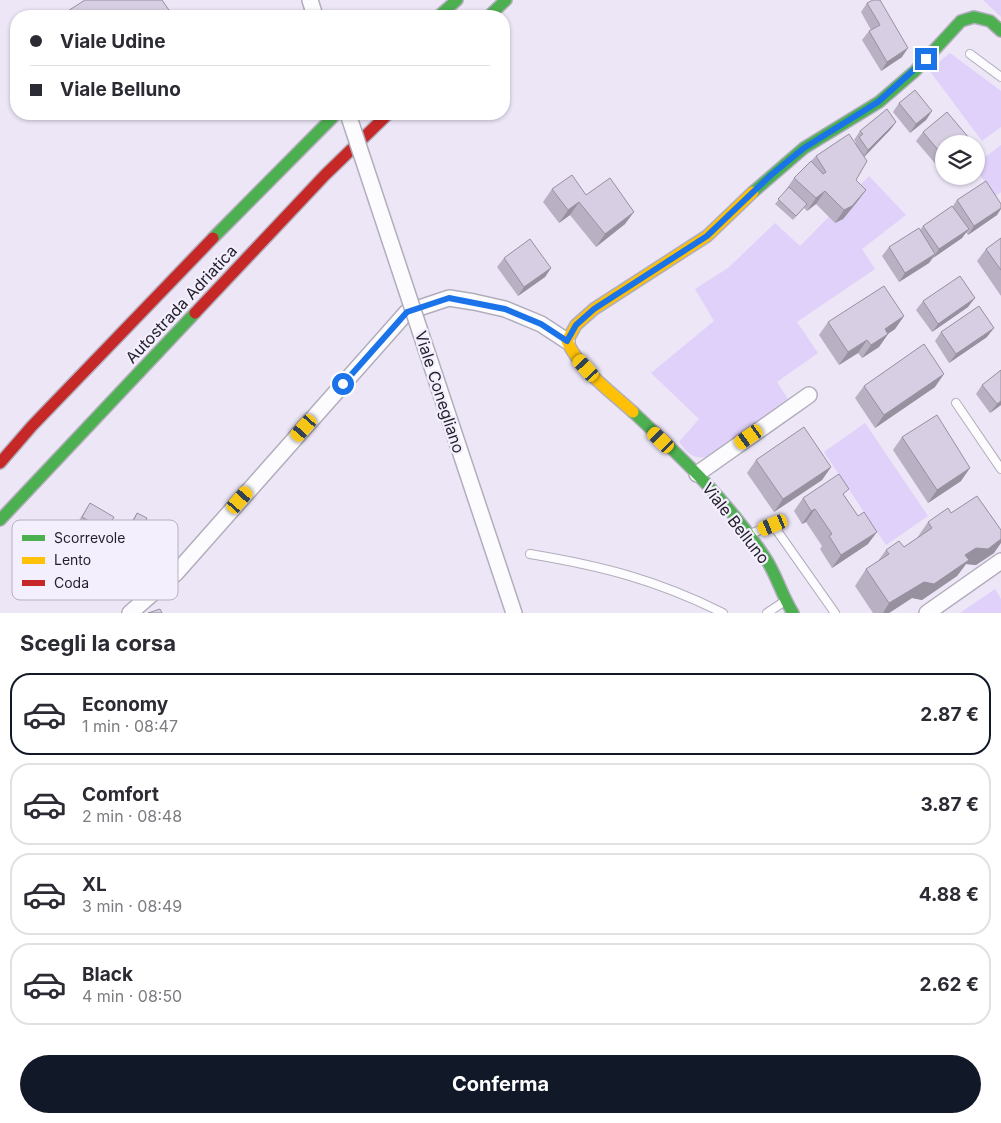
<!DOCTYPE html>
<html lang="it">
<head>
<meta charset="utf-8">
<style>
  :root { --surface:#fff; --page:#f2f2f3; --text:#2b2b33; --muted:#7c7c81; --line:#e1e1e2; --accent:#111827 }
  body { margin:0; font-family:Inter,sans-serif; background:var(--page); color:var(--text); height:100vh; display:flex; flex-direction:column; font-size:19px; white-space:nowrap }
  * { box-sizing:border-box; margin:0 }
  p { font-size:16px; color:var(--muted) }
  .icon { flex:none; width:28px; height:28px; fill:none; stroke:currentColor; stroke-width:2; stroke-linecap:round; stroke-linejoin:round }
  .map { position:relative; height:613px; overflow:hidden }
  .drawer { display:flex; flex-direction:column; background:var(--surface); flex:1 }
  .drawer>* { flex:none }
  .guide { position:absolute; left:10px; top:10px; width:500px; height:110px; border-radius:20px; box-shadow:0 1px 4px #0004; display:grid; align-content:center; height:110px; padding:0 20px; background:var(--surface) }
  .buttons { position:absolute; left:935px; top:135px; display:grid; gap:10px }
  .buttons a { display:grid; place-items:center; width:50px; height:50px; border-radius:50%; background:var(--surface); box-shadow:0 1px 4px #0004; font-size:25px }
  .end { position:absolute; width:22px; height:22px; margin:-11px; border:6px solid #1a73e8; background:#fff; box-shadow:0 0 0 2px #fff }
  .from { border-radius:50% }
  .car { position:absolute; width:15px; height:30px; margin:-15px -8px; border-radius:6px; box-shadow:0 0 4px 1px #0007; background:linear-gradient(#f5c518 24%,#345 0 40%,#f5c518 0 76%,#345 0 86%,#f5c518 0) }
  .guide b { display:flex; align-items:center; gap:18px; height:48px; font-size:19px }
  .guide b+b { border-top:1px solid var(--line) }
  .guide i { width:12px; height:12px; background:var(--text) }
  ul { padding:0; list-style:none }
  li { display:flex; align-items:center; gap:15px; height:82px; margin:0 10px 8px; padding:0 10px; border:2px solid var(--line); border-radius:20px }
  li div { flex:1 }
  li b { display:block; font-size:19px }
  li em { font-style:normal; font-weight:700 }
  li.active { border-color:var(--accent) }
  li>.icon { width:45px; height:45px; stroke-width:1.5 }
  h2 { padding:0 20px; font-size:22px; line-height:60px }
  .primary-button { display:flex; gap:10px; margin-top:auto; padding:10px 20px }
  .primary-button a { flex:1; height:58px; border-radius:30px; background:var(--accent); color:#fff; font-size:20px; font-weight:700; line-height:58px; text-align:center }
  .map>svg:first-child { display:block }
  .green { fill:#e0d1fa }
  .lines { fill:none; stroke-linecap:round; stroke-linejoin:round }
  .lane-casing { stroke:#b2adbb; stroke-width:10 }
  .street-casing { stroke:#b2adbb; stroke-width:18 }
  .fast-casing { stroke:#b2adbb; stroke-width:14 }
  .slow-casing { stroke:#b2adbb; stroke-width:14 }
  .jam-casing { stroke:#b2adbb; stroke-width:14 }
  .lane { stroke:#fcfbfe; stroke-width:8 }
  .street { stroke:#fcfbfe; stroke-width:15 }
  .fast { stroke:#4caf50; stroke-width:11 }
  .slow { stroke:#ffc107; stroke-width:11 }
  .jam { stroke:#c62828; stroke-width:11 }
  .street-bridge-casing { stroke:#b2adbb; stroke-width:18; stroke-linecap:butt }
  .street-bridge { stroke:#fcfbfe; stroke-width:15 }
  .wall { fill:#b9b1c3 }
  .shaded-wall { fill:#96909f }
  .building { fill:#d7cee3; stroke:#96909f }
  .route { stroke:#1a73e8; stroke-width:6 }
  .labels { text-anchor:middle; stroke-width:4.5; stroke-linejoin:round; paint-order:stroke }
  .street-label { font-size:16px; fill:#231f2a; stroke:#f4effd }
  .key { fill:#f4effd; stroke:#b5b1be; stroke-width:1 }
  .key-label { font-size:14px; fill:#231f2a }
</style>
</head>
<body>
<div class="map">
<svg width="1001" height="613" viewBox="0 0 1001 613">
  <rect width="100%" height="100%" fill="#ece6f7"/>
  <g class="green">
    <path d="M 983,0 L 1001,0 L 1001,17 Z"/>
    <path d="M 950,53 L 1001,91 L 1001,127 L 982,141 L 929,70 Z"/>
    <path d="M 1001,145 L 1001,192 L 996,196 L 976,170 L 976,164 Z"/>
    <path d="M 869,176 L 906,215 L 862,249 L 875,269 L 797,322 L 818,353 L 777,382 L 788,399 L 708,457 C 693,459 688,454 679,442 L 699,419 L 651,373 L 714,321 L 695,289 L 728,268 L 775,223 L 800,246 Z"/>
    <path d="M 865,423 L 928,516 L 886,545 L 824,452 Z"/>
    <path d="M 995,589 L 1001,599 L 1001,613 L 960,613 Z"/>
  </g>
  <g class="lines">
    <defs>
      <g id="lane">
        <path d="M 970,54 L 1001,77"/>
        <path d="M 956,403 L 1001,469"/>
        <path d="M 750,534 L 773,525 L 835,613"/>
        <path d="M 530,554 C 602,566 657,580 723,613"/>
        <path d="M 767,613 L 785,601"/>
      </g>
      <g id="street">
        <path d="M 310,0 L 315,16"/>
        <path d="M 420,331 L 514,613"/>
        <path d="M 697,474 L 809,395"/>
        <path d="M 130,613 L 176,573 L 407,312 L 449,298 L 474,302 L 505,309 L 541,324 L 567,341"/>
        <path d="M 927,613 L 1001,561"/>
      </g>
      <g id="fast">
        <path d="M 439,16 L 457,0"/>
        <path d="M 489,16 L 506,0"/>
        <path d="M 753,192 L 804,148 L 879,102 L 915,71 L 961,21 L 974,17 L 990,21 L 1001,31"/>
        <path d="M 213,238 L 336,114"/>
        <path d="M 633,412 C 681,457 730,503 766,559 C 777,576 782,596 793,613"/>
        <path d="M 0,520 L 195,313"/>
      </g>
      <path id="slow" d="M 633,412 C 610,391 580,370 567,341 L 576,325 L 594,309 L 707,236 L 753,192"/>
      <g id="jam">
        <path d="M 195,313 L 325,175 L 388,114"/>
        <path d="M 0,463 L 32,426 L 213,238"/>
      </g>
    </defs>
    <use href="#lane" class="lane-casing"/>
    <use href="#street" class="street-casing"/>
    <use href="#fast" class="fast-casing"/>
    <use href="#slow" class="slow-casing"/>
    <use href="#jam" class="jam-casing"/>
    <use href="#lane" class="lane"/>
    <use href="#street" class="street"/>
    <use href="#fast" class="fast"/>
    <use href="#slow" class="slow"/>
    <use href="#jam" class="jam"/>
    <defs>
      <path id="street-bridge" d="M 348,114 L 420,331"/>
    </defs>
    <use href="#street-bridge" class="street-bridge-casing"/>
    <use href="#street-bridge" class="street-bridge"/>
  </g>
  <g class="wall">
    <path d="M 867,3 L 902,57 L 881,71 L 862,40 L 869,31 L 871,30 L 861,12 Z"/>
    <path d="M 899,103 L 932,111 L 926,120 L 910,133 L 893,112 Z"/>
    <path d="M 896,122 L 890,130 L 864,157 L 856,180 L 866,190 L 857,202 L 843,219 L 835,223 L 816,204 L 807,211 L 804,208 L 793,220 L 775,204 L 785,192 L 785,191 L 794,178 L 816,156 L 855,143 L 856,142 L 854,140 L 860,131 Z"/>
    <path d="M 923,132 L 944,144 L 944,174 L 916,141 Z"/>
    <path d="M 552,189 L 586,195 L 625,224 L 596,247 L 570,215 L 559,223 L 543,202 Z"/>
    <path d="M 957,200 L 997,215 L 968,235 L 966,232 L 962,238 L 933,258 L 929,263 L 899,282 L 882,256 L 889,247 L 920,230 L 923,226 L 953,206 Z"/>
    <path d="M 1001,238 L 1001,296 L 977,261 L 986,249 Z"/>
    <path d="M 504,258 L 551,268 L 545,277 L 518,296 L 497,267 Z"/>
    <path d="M 923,301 L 968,307 L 932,332 L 916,310 Z"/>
    <path d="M 904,316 L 895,329 L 888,334 L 879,347 L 862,358 L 858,353 L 839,365 L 819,335 L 828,322 Z"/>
    <path d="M 941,332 L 987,337 L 949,363 L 935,341 Z"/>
    <path d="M 1001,370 L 1001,405 L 990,413 L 976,394 L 982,385 Z"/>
    <path d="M 864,386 L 935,387 L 875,428 L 855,398 Z"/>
    <path d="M 902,437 L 961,481 L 928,503 L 893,450 Z"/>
    <path d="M 756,460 L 831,467 L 822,480 L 774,512 L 747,473 Z"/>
    <path d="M 845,496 L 868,544 L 832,568 L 820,549 L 822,546 L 806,522 L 802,524 L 794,511 L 803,498 Z"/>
    <path d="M 90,503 L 106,531 L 100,540 L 76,525 Z"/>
    <path d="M 137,513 L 145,522 L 151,525 L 154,521 L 166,543 L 160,552 L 125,535 L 131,522 Z"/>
    <path d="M 951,513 L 994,553 L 976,565 L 966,564 L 957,576 L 922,600 L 912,598 L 889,613 L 873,613 L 855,586 L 866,569 L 878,561 L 886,550 L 904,547 L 917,538 L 928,522 Z"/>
    <path d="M 167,550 L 172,566 L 161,562 L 164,555 Z"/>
  </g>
  <g class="shaded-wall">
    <path d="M 908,48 L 902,57 L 881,71 L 887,62 Z"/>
    <path d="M 932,111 L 926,120 L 910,133 L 916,124 Z"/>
    <path d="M 896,122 L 890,130 L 862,159 L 868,150 Z"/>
    <path d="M 866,190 L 857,202 L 843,219 L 835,223 L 844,210 Z"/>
    <path d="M 825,191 L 816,204 L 807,211 L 816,198 Z"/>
    <path d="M 579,202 L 570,215 L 559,223 L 568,210 Z"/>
    <path d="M 1001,208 L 1001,209 L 997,215 L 968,235 L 974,226 Z"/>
    <path d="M 634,212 L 625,224 L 596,247 L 605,234 Z"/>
    <path d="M 969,229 L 962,238 L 933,258 L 939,249 Z"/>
    <path d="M 935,254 L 929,263 L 899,282 L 905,273 Z"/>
    <path d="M 551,268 L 545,277 L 518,296 L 524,287 Z"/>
    <path d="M 975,298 L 968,307 L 932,332 L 938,324 Z"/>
    <path d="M 904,316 L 895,329 L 876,342 L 885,329 Z"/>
    <path d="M 994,328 L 987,337 L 949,363 L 956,354 Z"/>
    <path d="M 888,334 L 879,347 L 862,358 L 871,345 Z"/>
    <path d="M 867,340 L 858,353 L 839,365 L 848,352 Z"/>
    <path d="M 944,374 L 935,387 L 875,428 L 884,415 Z"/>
    <path d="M 1001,401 L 1001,405 L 990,413 L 997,404 Z"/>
    <path d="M 831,467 L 822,480 L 774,512 L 783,499 Z"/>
    <path d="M 970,468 L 961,481 L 928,503 L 937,490 Z"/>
    <path d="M 815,509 L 806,522 L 802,524 L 811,511 Z"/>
    <path d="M 877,532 L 868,544 L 832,568 L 841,555 Z"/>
    <path d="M 1001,539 L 1001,543 L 994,553 L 976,565 L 966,564 L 957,576 L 922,600 L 912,598 L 889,613 L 883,613 L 889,603 L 976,548 Z"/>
    <path d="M 165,557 L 175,561 L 172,566 L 161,562 Z"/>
  </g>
  <g class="building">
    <path d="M 85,0 L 162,0 L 173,16 L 60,16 Z"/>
    <path d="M 873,0 L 880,0 L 908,48 L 887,62 L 869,31 L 880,25 L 867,3 Z"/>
    <path d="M 915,90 L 932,111 L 916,124 L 899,103 Z"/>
    <path d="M 887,109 L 896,122 L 868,150 L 859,137 L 863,134 L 860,131 Z"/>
    <path d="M 947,112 L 974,144 L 944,144 L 944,157 L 923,132 Z"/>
    <path d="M 849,134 L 867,161 L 856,180 L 866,190 L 852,206 L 844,210 L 825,191 L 816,198 L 794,178 L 811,161 L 823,174 L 826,172 L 816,156 Z"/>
    <path d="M 572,175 L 586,195 L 610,178 L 634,212 L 605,234 L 579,202 L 568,210 L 552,189 Z"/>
    <path d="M 986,181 L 1001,204 L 1001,208 L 974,226 L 957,200 Z"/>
    <path d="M 789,187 L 807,204 L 796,216 L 778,199 Z"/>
    <path d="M 952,206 L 969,229 L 939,249 L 923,226 Z"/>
    <path d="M 919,228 L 935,254 L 905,273 L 889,247 Z"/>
    <path d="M 1001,238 L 1001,270 L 986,249 Z"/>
    <path d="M 530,239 L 551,268 L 524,287 L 504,258 Z"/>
    <path d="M 960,276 L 975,298 L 938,324 L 923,301 Z"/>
    <path d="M 884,286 L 904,316 L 885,329 L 888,334 L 871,345 L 867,340 L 848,352 L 828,322 Z"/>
    <path d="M 979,306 L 994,328 L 956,354 L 941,332 Z"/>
    <path d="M 924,344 L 944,374 L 884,415 L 864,386 Z"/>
    <path d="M 1001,370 L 1001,401 L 997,404 L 982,385 Z"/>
    <path d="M 937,415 L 970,468 L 937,490 L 902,437 Z"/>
    <path d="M 804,427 L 831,467 L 783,499 L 756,460 Z"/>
    <path d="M 839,474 L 849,489 L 843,494 L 858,516 L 864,512 L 877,532 L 841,555 L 829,536 L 832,534 L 815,509 L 811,511 L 803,498 Z"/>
    <path d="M 977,496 L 1001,530 L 1001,539 L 988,549 L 976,548 L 965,555 L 969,560 L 934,584 L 924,582 L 889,603 L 866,569 L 889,554 L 886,550 L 899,541 L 904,547 L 932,528 L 928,522 L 948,508 L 951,513 Z"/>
    <path d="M 90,503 L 114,517 L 106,531 L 82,517 Z"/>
    <path d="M 137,513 L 147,518 L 145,522 L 151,526 L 154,521 L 162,525 L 160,530 L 170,535 L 166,543 L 131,526 Z"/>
    <path d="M 167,550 L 178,554 L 175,561 L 165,557 Z"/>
    <path d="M 160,609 L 162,613 L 148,613 Z"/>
  </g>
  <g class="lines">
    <path class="route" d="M 343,384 L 407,312 L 449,298 L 505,309 L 541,324 L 567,341 L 576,325 L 594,309 L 707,236 L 771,175 L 804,148 L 878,102 L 926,59"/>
  </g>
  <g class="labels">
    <g class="street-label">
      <text transform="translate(181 304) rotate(-47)" y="6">Autostrada Adriatica</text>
      <text transform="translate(440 392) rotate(72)" y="6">Viale Conegliano</text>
      <text transform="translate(736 523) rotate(52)" y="6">Viale Belluno</text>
    </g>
  </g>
  <rect x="12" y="520" width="166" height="80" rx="8" class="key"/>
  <rect x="22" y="535" width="23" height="6" fill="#4caf50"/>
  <rect x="22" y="557" width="23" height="7" fill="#ffc107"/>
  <rect x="22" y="580" width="23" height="6" fill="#c62828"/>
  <g class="key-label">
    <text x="54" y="543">Scorrevole</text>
    <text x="54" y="565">Lento</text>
    <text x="54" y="588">Coda</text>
  </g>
</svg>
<div class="buttons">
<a><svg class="icon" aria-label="layers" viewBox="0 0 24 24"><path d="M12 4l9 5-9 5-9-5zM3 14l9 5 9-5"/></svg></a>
</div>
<i class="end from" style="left:343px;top:384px"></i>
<i class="end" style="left:926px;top:59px"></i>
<i class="car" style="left:586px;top:368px;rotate:318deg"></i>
<i class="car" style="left:304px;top:428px;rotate:221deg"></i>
<i class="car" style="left:749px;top:437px;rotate:235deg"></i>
<i class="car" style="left:661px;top:440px;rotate:314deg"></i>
<i class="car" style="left:240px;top:500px;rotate:41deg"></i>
<i class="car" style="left:773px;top:525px;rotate:248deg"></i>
<div class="guide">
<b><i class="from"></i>Viale Udine</b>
<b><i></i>Viale Belluno</b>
</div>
</div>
<section class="drawer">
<h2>Scegli la corsa</h2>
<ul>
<li class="active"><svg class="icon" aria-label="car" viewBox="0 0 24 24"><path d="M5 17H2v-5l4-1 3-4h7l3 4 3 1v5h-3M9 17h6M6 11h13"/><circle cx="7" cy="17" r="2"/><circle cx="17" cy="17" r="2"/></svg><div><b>Economy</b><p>1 min · 08:47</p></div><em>2.87 €</em></li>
<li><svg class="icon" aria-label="car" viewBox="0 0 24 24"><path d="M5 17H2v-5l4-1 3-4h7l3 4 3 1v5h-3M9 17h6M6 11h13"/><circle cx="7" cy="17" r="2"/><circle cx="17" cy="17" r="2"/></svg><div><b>Comfort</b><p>2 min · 08:48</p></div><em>3.87 €</em></li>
<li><svg class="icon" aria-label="car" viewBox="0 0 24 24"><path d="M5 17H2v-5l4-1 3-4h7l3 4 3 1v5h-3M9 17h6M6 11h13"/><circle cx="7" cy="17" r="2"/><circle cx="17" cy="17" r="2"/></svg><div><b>XL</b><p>3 min · 08:49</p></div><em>4.88 €</em></li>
<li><svg class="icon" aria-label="car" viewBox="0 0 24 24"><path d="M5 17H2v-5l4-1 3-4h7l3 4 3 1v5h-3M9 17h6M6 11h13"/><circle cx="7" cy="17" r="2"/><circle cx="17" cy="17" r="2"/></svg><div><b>Black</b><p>4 min · 08:50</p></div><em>2.62 €</em></li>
</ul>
<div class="primary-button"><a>Conferma</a></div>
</section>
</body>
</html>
